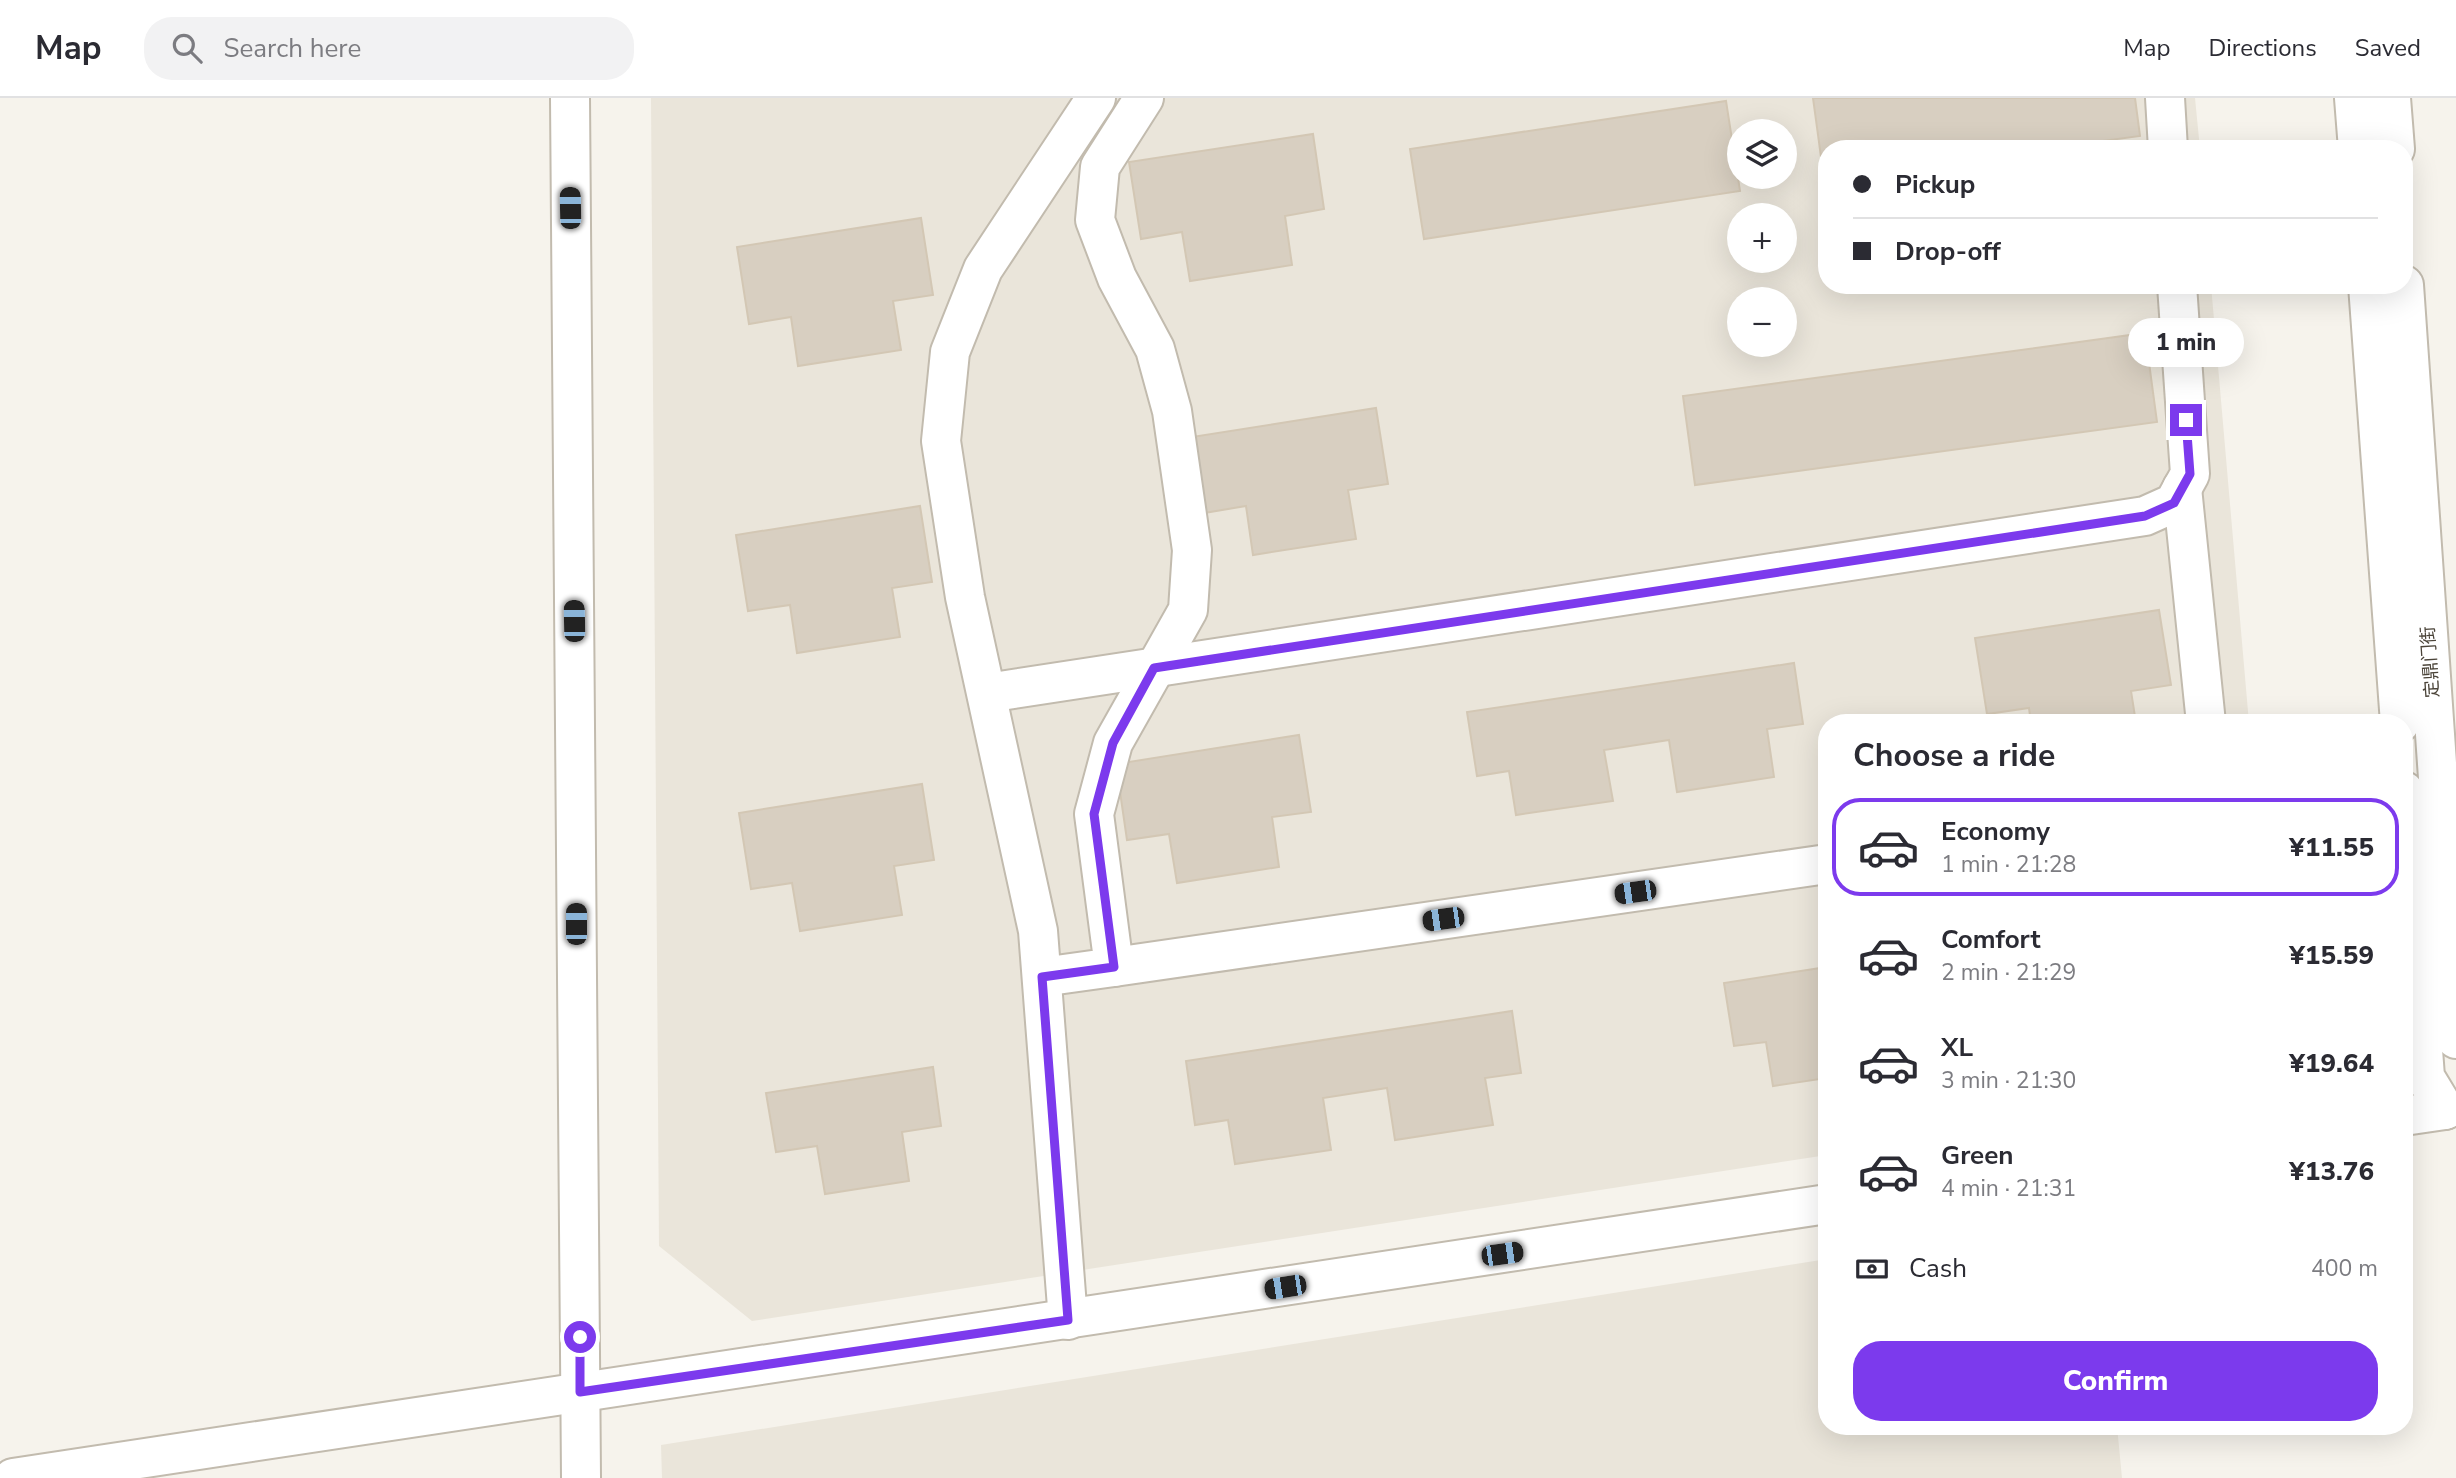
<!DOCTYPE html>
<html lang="en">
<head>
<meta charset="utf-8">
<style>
  :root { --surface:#fff; --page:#f2f2f3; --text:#2b2b33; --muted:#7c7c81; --line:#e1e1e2; --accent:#7c3aed }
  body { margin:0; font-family:"Nunito Sans","Noto Sans SC",sans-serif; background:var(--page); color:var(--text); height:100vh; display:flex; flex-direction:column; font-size:26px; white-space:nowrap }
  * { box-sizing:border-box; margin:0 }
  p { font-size:23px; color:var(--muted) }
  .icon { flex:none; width:38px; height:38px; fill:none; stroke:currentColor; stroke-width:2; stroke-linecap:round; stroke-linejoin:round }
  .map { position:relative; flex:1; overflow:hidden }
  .sheet { position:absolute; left:1818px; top:616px; width:595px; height:721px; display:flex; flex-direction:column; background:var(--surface); border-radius:28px; box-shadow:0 7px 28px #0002 }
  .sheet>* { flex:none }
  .guide { position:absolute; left:1818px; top:42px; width:595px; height:154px; border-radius:28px; box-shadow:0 7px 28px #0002; display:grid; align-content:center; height:154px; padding:0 35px; background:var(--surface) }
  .buttons { position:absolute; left:1727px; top:21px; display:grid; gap:14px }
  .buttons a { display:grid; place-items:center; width:70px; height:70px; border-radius:50%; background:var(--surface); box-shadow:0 7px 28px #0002; font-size:35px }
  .end { position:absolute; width:32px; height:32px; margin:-16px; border:9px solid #7c3aed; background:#fff; box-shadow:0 0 0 4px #fff }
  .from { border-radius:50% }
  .bubble { position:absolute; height:49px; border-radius:24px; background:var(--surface); box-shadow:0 7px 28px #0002; font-size:23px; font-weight:800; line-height:49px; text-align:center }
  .car { position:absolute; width:21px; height:42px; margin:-21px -10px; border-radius:9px; box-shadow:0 0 5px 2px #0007; background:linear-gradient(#222 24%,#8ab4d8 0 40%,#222 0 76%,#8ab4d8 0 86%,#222 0) }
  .guide b { display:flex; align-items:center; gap:24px; height:66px; font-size:26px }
  .guide b+b { border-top:2px solid var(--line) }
  .guide i { width:18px; height:18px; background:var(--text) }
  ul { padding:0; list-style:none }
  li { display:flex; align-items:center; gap:21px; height:98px; margin:0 14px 10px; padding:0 21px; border:4px solid transparent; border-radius:28px }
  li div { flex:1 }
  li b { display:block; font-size:26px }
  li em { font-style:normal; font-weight:800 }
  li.active { border-color:var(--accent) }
  li>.icon { width:63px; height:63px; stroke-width:1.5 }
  h2 { padding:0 35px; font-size:32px; line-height:84px }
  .pay { display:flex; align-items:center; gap:18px; height:77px; padding:0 35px; font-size:26px }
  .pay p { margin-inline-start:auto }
  .action { display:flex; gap:14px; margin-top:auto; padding:14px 35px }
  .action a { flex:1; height:80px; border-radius:28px; background:var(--accent); color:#fff; font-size:28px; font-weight:800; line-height:80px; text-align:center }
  header { display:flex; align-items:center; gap:42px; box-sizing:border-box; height:98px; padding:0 35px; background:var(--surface); border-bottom:2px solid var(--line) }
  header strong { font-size:33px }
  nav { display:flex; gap:38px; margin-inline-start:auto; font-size:24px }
  .search { width:490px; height:63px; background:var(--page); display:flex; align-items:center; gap:18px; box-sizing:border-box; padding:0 24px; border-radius:28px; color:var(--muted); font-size:26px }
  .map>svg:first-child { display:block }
  .residential { fill:#eae5da; fill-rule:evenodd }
  .building { fill:#d8cfc1; stroke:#d3c7b4; stroke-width:2 }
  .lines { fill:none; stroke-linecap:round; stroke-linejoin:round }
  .minor-casing { stroke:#c2bbae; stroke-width:42 }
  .minor { stroke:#fff; stroke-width:38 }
  .route { stroke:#7c3aed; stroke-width:9 }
  .labels { text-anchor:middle; stroke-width:6; stroke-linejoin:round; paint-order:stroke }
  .street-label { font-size:18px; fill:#4b4439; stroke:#fff }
</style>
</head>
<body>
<header>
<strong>Map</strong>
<div class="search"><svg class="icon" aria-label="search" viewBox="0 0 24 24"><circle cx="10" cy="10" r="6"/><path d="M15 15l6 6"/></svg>Search here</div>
<nav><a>Map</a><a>Directions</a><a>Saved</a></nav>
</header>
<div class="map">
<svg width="2456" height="1380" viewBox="0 0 2456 1380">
  <rect width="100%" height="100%" fill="#f6f3ec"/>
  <g class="residential">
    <path d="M 651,0 L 2195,0 L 2200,51 L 1827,51 L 1827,187 L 2211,187 L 2249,625 L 1827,625 L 1827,1057 L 752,1223 L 659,1148 ZM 1740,33 L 1785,33 L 1785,79 L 1740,79 ZM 1740,117 L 1785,117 L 1785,163 L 1740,163 ZM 1740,201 L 1785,201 L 1785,247 L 1740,247 Z"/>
    <path d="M 1827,1161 L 1827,1328 L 2117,1328 L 2122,1380 L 662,1380 L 661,1347 Z"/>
  </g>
  <g class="building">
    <path d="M 1813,0 L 2135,0 L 2140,38 L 2044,51 L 1827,51 L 1827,81 L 1824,81 Z"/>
    <path d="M 1726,3 L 1740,93 L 1424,141 L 1410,51 Z"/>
    <path d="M 1313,36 L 1324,111 L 1285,118 L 1292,167 L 1190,183 L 1182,134 L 1141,141 L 1129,64 Z"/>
    <path d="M 921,120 L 933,197 L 893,203 L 901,252 L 798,268 L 791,219 L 749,226 L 737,149 Z"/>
    <path d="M 2145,235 L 2157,324 L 1695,387 L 1683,298 Z"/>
    <path d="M 1376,310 L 1388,386 L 1348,392 L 1356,441 L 1253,457 L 1246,408 L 1204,415 L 1192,339 Z"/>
    <path d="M 920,408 L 932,484 L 892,490 L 900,539 L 797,555 L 790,507 L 748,513 L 736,437 Z"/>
    <path d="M 2159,512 L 2171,587 L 2131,593 L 2136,625 L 2031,625 L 2029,610 L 1987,616 L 1975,540 Z"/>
    <path d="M 1794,565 L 1803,626 L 1767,631 L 1774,679 L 1677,694 L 1669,642 L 1604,652 L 1613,703 L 1516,717 L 1509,673 L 1477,678 L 1467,614 Z"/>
    <path d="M 1299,637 L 1311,714 L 1272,719 L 1279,769 L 1177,785 L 1169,736 L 1127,742 L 1116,666 Z"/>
    <path d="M 922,686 L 934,762 L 894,768 L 902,817 L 800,833 L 792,785 L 751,791 L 739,715 Z"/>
    <path d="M 1827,869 L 1827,980 L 1773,988 L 1766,944 L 1734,948 L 1724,885 Z"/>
    <path d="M 1512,913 L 1521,975 L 1485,980 L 1493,1027 L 1395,1042 L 1387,990 L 1323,1000 L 1331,1052 L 1235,1066 L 1228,1022 L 1195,1027 L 1186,963 Z"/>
    <path d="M 933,969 L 941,1028 L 902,1034 L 909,1083 L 825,1096 L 817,1048 L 776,1054 L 766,995 Z"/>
  </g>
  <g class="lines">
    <defs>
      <g id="minor">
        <path d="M 570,0 L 581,1380"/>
        <path d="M 2165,0 L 2168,51"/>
        <path d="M 2354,0 L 2358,51"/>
        <path d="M 2391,0 L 2395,51"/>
        <path d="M 2368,187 L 2400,625"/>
        <path d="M 2404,187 L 2456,941"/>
        <path d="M 2182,390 L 2206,625"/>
        <path d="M 987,595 L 2145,418 L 2174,405 L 2190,376 L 2177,187"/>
        <path d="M 2404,693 L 2425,979 L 2445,1012"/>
        <path d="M 1114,869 L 1827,766"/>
        <path d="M 1042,879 L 1114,869 L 1094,716 L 1113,645 L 1188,512 L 1192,452 L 1172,313 L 1155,251 L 1117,180 L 1095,122 L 1100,69 L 1144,0"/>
        <path d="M 2404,1018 L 2445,1012"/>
        <path d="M 1068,1222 L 1038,833 L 965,499 L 941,343 L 950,254 L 983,171 L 1096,0"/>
        <path d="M 13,1380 L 1827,1106"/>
      </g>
    </defs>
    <use href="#minor" class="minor-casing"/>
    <use href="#minor" class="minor"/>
  </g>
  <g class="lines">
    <path class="route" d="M 580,1239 L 580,1294 L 1068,1222 L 1042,879 L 1114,869 L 1094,716 L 1113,645 L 1154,570 L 2145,418 L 2174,405 L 2190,376 L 2186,322"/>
  </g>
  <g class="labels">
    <g class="street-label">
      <text transform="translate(2430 564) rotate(-94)" y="6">定鼎门街</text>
    </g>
  </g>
</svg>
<div class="buttons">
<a><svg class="icon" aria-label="layers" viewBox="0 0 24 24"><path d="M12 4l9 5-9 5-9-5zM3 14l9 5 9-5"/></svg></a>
<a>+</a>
<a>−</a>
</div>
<i class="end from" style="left:580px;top:1239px"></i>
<i class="end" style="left:2186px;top:322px"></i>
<div class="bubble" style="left:2128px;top:220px;width:116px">1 min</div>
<i class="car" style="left:570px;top:110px;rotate:359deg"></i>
<i class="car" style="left:574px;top:523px;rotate:359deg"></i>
<i class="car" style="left:1635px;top:794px;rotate:262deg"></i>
<i class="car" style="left:1443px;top:821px;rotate:262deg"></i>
<i class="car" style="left:576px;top:826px;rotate:0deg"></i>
<i class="car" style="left:1502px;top:1156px;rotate:82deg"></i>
<i class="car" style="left:1285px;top:1189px;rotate:261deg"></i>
<div class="guide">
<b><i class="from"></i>Pickup</b>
<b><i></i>Drop-off</b>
</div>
<section class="sheet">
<h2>Choose a ride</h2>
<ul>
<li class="active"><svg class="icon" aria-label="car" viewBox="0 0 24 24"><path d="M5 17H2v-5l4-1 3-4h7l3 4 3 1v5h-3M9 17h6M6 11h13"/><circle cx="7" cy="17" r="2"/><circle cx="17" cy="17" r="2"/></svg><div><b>Economy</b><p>1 min · 21:28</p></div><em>¥11.55</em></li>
<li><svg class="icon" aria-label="car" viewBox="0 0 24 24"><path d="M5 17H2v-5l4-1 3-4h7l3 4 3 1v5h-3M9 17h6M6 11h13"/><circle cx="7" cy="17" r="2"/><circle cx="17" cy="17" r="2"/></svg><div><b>Comfort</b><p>2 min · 21:29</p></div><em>¥15.59</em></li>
<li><svg class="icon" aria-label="car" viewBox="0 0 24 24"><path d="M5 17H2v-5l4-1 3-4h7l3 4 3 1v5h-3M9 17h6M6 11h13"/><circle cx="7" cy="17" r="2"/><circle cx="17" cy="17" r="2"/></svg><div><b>XL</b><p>3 min · 21:30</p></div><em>¥19.64</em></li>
<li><svg class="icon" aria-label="car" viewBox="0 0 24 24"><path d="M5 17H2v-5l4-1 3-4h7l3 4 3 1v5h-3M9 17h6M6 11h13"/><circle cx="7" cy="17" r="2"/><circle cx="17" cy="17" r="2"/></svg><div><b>Green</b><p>4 min · 21:31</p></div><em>¥13.76</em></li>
</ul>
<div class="pay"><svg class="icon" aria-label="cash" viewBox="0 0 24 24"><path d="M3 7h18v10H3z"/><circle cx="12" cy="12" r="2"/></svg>Cash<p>400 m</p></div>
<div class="action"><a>Confirm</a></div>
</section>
</div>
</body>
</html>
